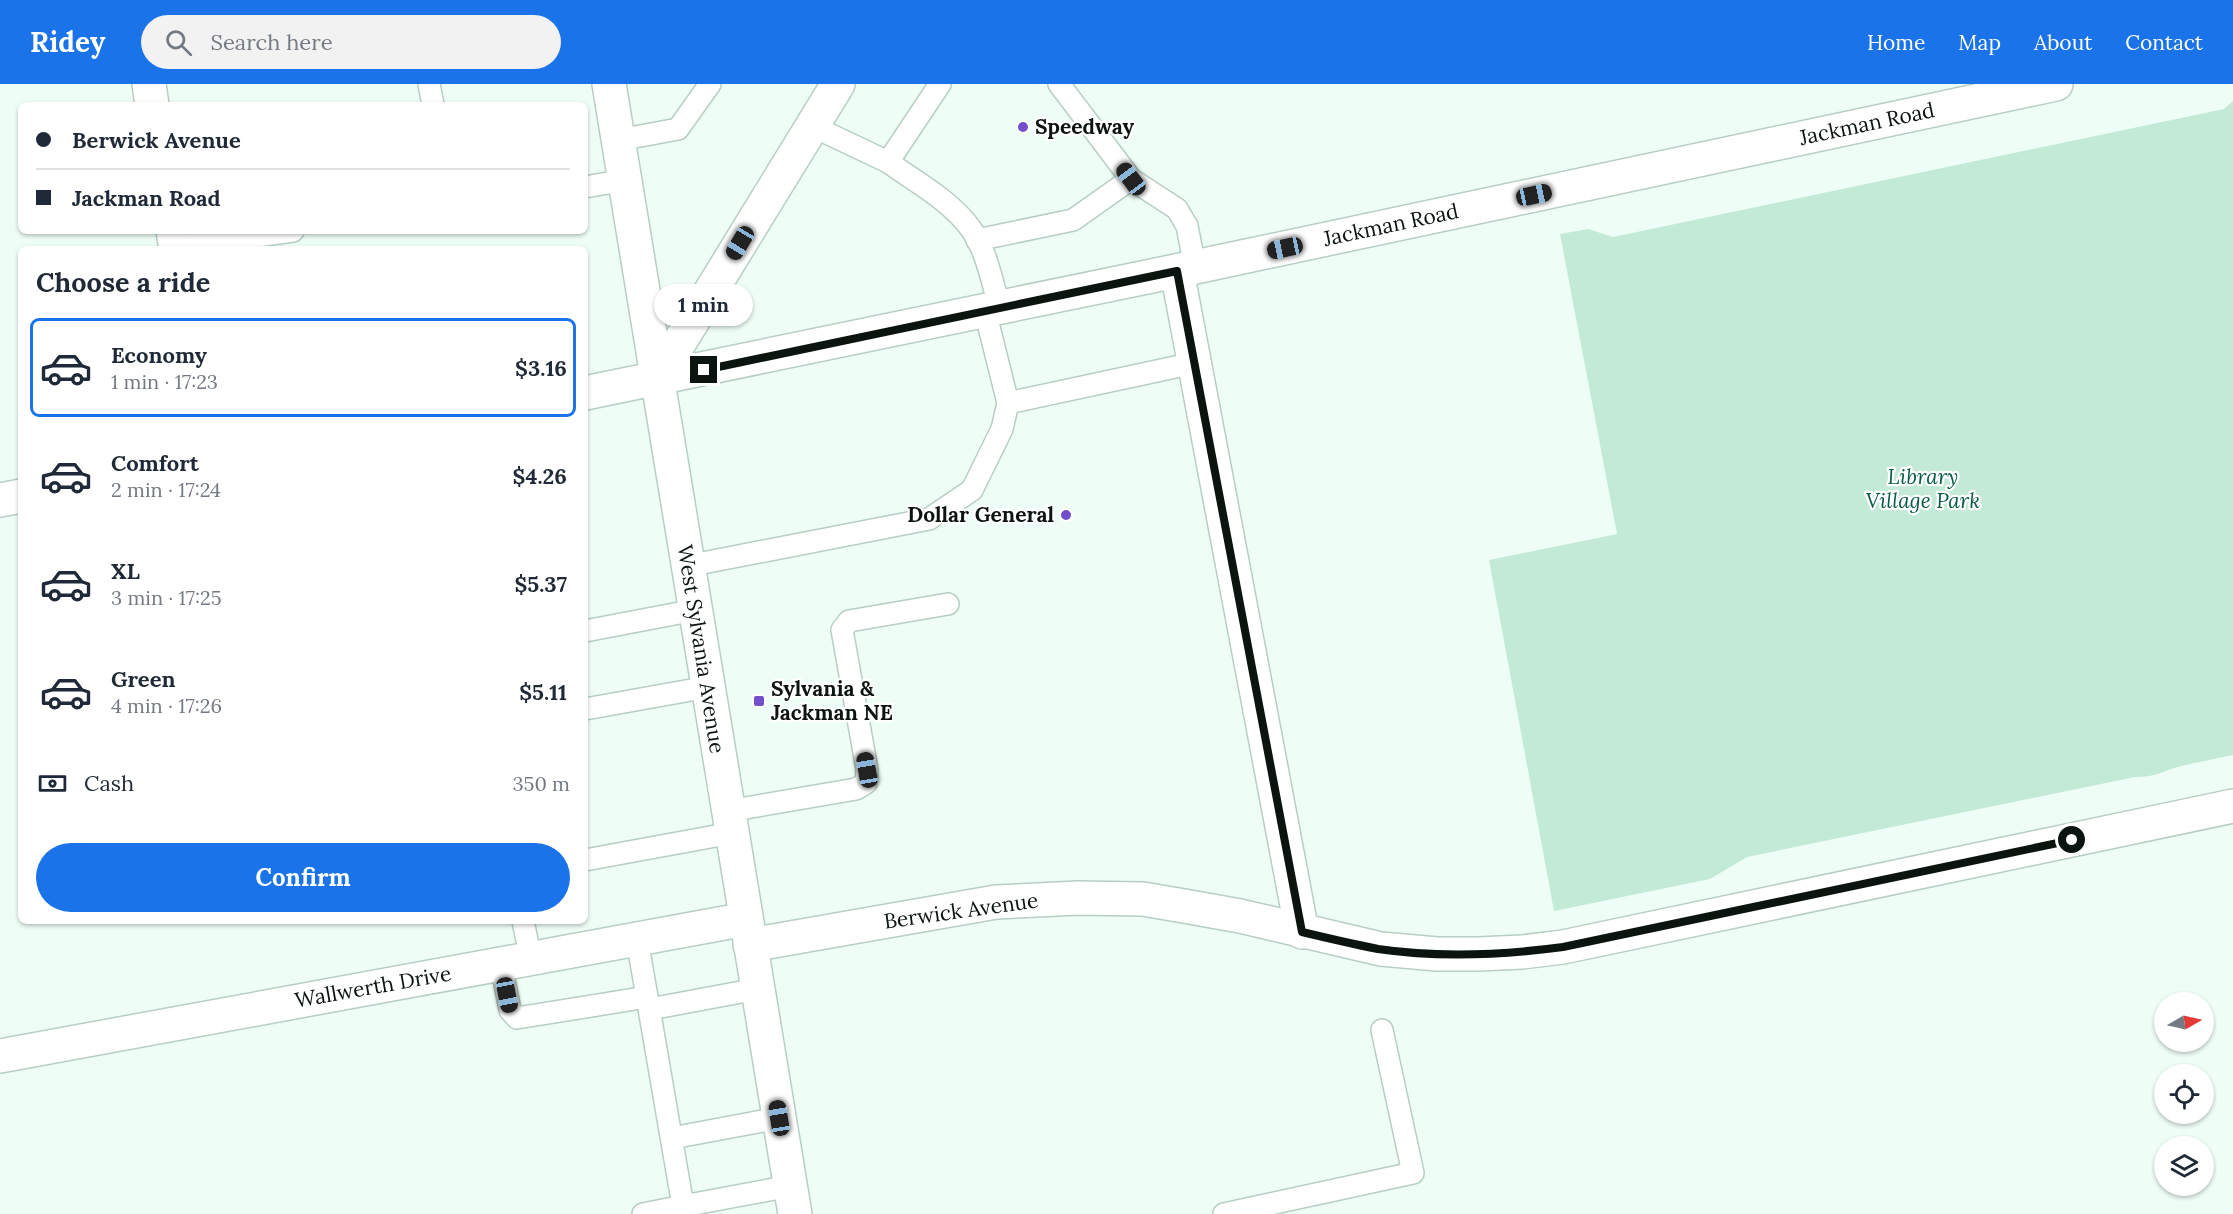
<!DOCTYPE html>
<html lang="en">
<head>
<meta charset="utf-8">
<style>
  :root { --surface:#fff; --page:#f2f2f3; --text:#1f2937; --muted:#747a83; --line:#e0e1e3; --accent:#1a73e8 }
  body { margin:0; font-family:Lora,serif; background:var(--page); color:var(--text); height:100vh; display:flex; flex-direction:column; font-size:22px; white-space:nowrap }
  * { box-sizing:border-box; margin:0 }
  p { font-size:20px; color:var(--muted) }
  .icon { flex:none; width:33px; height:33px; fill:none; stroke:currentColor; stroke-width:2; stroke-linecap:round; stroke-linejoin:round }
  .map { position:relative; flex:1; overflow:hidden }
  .side { position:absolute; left:18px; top:162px; width:570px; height:678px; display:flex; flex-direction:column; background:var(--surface); border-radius:9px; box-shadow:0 2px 4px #0004 }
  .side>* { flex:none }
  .hud { position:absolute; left:18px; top:18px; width:570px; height:132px; border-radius:9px; box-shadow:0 2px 4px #0004; display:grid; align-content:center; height:132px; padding:0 18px; background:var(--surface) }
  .needle { width:39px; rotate:81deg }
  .fabs { position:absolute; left:2154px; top:908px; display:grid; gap:12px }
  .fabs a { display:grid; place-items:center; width:60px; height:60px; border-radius:50%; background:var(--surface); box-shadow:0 2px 4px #0004; font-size:30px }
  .end { position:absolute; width:27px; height:27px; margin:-14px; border:8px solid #0b140f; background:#fff; box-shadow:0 0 0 3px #fff }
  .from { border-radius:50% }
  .bubble { position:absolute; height:42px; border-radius:21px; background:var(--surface); box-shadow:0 2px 4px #0004; font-size:20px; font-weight:700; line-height:42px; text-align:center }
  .car { position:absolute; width:18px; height:36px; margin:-18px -9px; border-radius:8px; box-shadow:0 0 4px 2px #0007; background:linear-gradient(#222 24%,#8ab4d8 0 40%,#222 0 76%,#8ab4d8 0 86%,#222 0) }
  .hud b { display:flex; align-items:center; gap:21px; height:57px; font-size:22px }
  .hud b+b { border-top:2px solid var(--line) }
  .hud i { width:15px; height:15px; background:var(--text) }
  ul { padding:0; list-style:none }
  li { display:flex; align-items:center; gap:18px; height:99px; margin:0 12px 9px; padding:0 6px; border:3px solid transparent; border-radius:9px }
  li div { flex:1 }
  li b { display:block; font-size:22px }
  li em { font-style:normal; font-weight:700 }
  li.active { border-color:var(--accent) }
  li>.icon { width:54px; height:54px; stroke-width:1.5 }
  h2 { padding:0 18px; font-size:27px; line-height:72px }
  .pay { display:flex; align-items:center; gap:15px; height:66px; padding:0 18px; font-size:22px }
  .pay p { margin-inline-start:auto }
  .button { display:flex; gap:12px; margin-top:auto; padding:12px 18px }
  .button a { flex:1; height:69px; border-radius:36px; background:var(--accent); color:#fff; font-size:24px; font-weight:700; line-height:69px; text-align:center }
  header { display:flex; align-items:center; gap:36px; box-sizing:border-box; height:84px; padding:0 30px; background:var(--accent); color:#fff }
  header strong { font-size:28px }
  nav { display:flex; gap:33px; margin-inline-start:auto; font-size:21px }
  .search { width:420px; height:54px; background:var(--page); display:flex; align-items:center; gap:15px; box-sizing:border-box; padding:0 21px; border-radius:33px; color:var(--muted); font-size:22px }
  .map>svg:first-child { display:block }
  .green { fill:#c2ead6 }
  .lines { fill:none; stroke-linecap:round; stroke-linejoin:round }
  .service-casing { stroke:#b6cfc2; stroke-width:24 }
  .minor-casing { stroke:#b6cfc2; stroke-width:36 }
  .tertiary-casing { stroke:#b6cfc2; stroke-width:36 }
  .secondary-casing { stroke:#b6cfc2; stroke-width:36 }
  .service { stroke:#fff; stroke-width:21 }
  .minor { stroke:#fff; stroke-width:33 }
  .tertiary { stroke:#fff; stroke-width:33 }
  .secondary { stroke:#fff; stroke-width:33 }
  .route { stroke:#0b140f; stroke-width:8 }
  .poi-dot { fill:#7250ca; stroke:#fff; stroke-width:2 }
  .labels { text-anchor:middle; stroke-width:4.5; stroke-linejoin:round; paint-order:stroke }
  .street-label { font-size:21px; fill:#0b140f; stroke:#fff }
  .poi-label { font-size:21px; font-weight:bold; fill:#0b140f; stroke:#fff; text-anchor:start }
  .park-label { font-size:21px; font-style:italic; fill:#085c40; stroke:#fff }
</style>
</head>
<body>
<header>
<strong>Ridey</strong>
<div class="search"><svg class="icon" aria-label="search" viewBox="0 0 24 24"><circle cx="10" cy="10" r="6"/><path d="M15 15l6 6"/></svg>Search here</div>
<nav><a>Home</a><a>Map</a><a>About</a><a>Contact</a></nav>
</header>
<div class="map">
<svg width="2233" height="1130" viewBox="0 0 2233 1130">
  <rect width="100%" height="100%" fill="#eefef6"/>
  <path class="green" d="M 2233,17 L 2233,671 C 2216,675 2198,678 2181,682 C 2162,687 2157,693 2135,693 L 1747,773 L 1710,795 L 1554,827 L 1489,476 L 1617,450 L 1560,150 L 1588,145 L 1613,153 L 2224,25 Z"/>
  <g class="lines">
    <defs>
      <g id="service">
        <path d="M 429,0 L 433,21"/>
        <path d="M 1059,0 L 1131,95 L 1177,125 L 1187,142 L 1195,183"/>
        <path d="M 812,42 L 888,78 L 940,0"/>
        <path d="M 619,56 L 678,45 L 710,0"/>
        <path d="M 888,78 C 916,98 951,117 971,145 C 987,167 992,199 1000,224"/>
        <path d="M 585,103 L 625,96"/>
        <path d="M 977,156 L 1073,136 L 1131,95"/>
        <path d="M 176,163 L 293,147"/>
        <path d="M 1008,319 L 1194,279"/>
        <path d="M 687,482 L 929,435 L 972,406 L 1002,345 L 1008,319 L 985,227"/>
        <path d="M 585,547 L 695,526"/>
        <path d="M 585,625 L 708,603"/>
        <path d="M 728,727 L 856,705 L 866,699 L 867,685 L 842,546 L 849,537 L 948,520"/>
        <path d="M 585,776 L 732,749"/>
        <path d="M 523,837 L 531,875"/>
        <path d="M 637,855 L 683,1122 L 643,1130"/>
        <path d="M 501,880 L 510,926 L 517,934 L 647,913"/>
        <path d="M 650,925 L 757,905"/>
        <path d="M 672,1054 L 779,1034"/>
        <path d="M 683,1122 L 790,1102"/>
        <path d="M 1224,1130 L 1413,1089 L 1382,946"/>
      </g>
      <g id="minor">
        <path d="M 149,0 L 152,21"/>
        <path d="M 173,147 L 176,165"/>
        <path d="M 1177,187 L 1302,848"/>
        <path d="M 750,861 L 996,818 L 1078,814 L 1143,815 L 1184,822 L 1240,832 L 1381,865 L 1437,870 L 1479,870 L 1522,868 L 1563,863 L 2233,722"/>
        <path d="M 0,972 L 746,835"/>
      </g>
      <g id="tertiary">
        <path d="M 657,295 L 838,0"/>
        <path d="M 585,309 L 1195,183 L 2056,0"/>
        <path d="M 0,416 L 21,412"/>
      </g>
      <path id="secondary" d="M 609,0 L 795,1130"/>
    </defs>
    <use href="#service" class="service-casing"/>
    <use href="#minor" class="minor-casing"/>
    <use href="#tertiary" class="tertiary-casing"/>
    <use href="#secondary" class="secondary-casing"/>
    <use href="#service" class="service"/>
    <use href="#minor" class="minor"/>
    <use href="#tertiary" class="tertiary"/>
    <use href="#secondary" class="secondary"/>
  </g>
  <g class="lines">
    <path class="route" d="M 704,286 L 1177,187 L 1302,848 C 1327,854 1353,860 1378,865 C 1439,874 1503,871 1563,863 L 2072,756"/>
  </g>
  <g class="poi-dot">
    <circle cx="1023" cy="43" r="6"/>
    <circle cx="1066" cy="431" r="6"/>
    <rect x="753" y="611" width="12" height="12" rx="3"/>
  </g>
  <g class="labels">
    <g class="street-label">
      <text transform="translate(1867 40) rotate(-12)" y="7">Jackman Road</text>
      <text transform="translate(1391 141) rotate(-12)" y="7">Jackman Road</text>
      <text transform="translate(701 565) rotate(81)" y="7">West Sylvania Avenue</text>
      <text transform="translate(961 827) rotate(-8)" y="7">Berwick Avenue</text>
      <text transform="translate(373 903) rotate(-10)" y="7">Wallwerth Drive</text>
    </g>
    <g class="poi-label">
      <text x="1035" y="50">Speedway</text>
      <text x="1054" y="438" text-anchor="end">Dollar General</text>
      <text x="771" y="612">Sylvania &amp;<tspan x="771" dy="24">Jackman NE</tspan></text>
    </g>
    <g class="park-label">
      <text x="1923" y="400">Library<tspan x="1923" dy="24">Village Park</tspan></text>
    </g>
  </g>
</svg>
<div class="fabs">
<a><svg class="needle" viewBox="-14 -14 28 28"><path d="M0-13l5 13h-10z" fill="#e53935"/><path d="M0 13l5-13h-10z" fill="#747a83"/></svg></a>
<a><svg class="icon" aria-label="locate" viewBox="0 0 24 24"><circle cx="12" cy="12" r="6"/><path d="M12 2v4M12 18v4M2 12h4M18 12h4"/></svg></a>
<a><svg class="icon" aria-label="layers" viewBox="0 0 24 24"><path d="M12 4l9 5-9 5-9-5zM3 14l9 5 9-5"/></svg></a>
</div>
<i class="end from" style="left:2072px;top:756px"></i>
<i class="end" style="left:704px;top:286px"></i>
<div class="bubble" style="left:654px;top:200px;width:99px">1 min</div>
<i class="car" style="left:1131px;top:95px;rotate:323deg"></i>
<i class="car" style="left:1534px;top:111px;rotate:78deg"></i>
<i class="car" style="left:740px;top:159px;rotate:211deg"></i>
<i class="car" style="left:1285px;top:164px;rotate:258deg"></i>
<i class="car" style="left:867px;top:686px;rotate:350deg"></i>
<i class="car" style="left:507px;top:911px;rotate:169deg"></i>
<i class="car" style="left:779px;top:1034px;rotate:351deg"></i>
<div class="hud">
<b><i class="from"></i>Berwick Avenue</b>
<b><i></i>Jackman Road</b>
</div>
<section class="side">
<h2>Choose a ride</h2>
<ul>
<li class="active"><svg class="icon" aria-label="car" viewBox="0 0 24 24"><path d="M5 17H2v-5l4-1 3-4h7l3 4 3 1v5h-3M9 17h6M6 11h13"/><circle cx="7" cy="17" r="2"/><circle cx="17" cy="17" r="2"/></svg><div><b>Economy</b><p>1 min · 17:23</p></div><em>$3.16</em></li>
<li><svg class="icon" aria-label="car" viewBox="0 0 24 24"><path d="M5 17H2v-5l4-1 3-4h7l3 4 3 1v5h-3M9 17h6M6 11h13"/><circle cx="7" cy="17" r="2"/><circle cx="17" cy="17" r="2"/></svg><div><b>Comfort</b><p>2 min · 17:24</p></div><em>$4.26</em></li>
<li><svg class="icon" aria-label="car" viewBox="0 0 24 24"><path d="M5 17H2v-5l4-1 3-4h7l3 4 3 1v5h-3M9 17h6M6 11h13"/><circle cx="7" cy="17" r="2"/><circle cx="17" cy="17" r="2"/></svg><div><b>XL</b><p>3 min · 17:25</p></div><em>$5.37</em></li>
<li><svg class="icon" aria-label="car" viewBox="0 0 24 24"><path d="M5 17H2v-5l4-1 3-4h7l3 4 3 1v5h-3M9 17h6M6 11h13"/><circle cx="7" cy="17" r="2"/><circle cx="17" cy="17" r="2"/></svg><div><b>Green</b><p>4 min · 17:26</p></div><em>$5.11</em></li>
</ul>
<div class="pay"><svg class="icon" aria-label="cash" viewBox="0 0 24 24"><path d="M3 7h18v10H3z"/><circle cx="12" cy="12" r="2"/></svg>Cash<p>350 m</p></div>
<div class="button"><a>Confirm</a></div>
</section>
</div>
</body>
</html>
